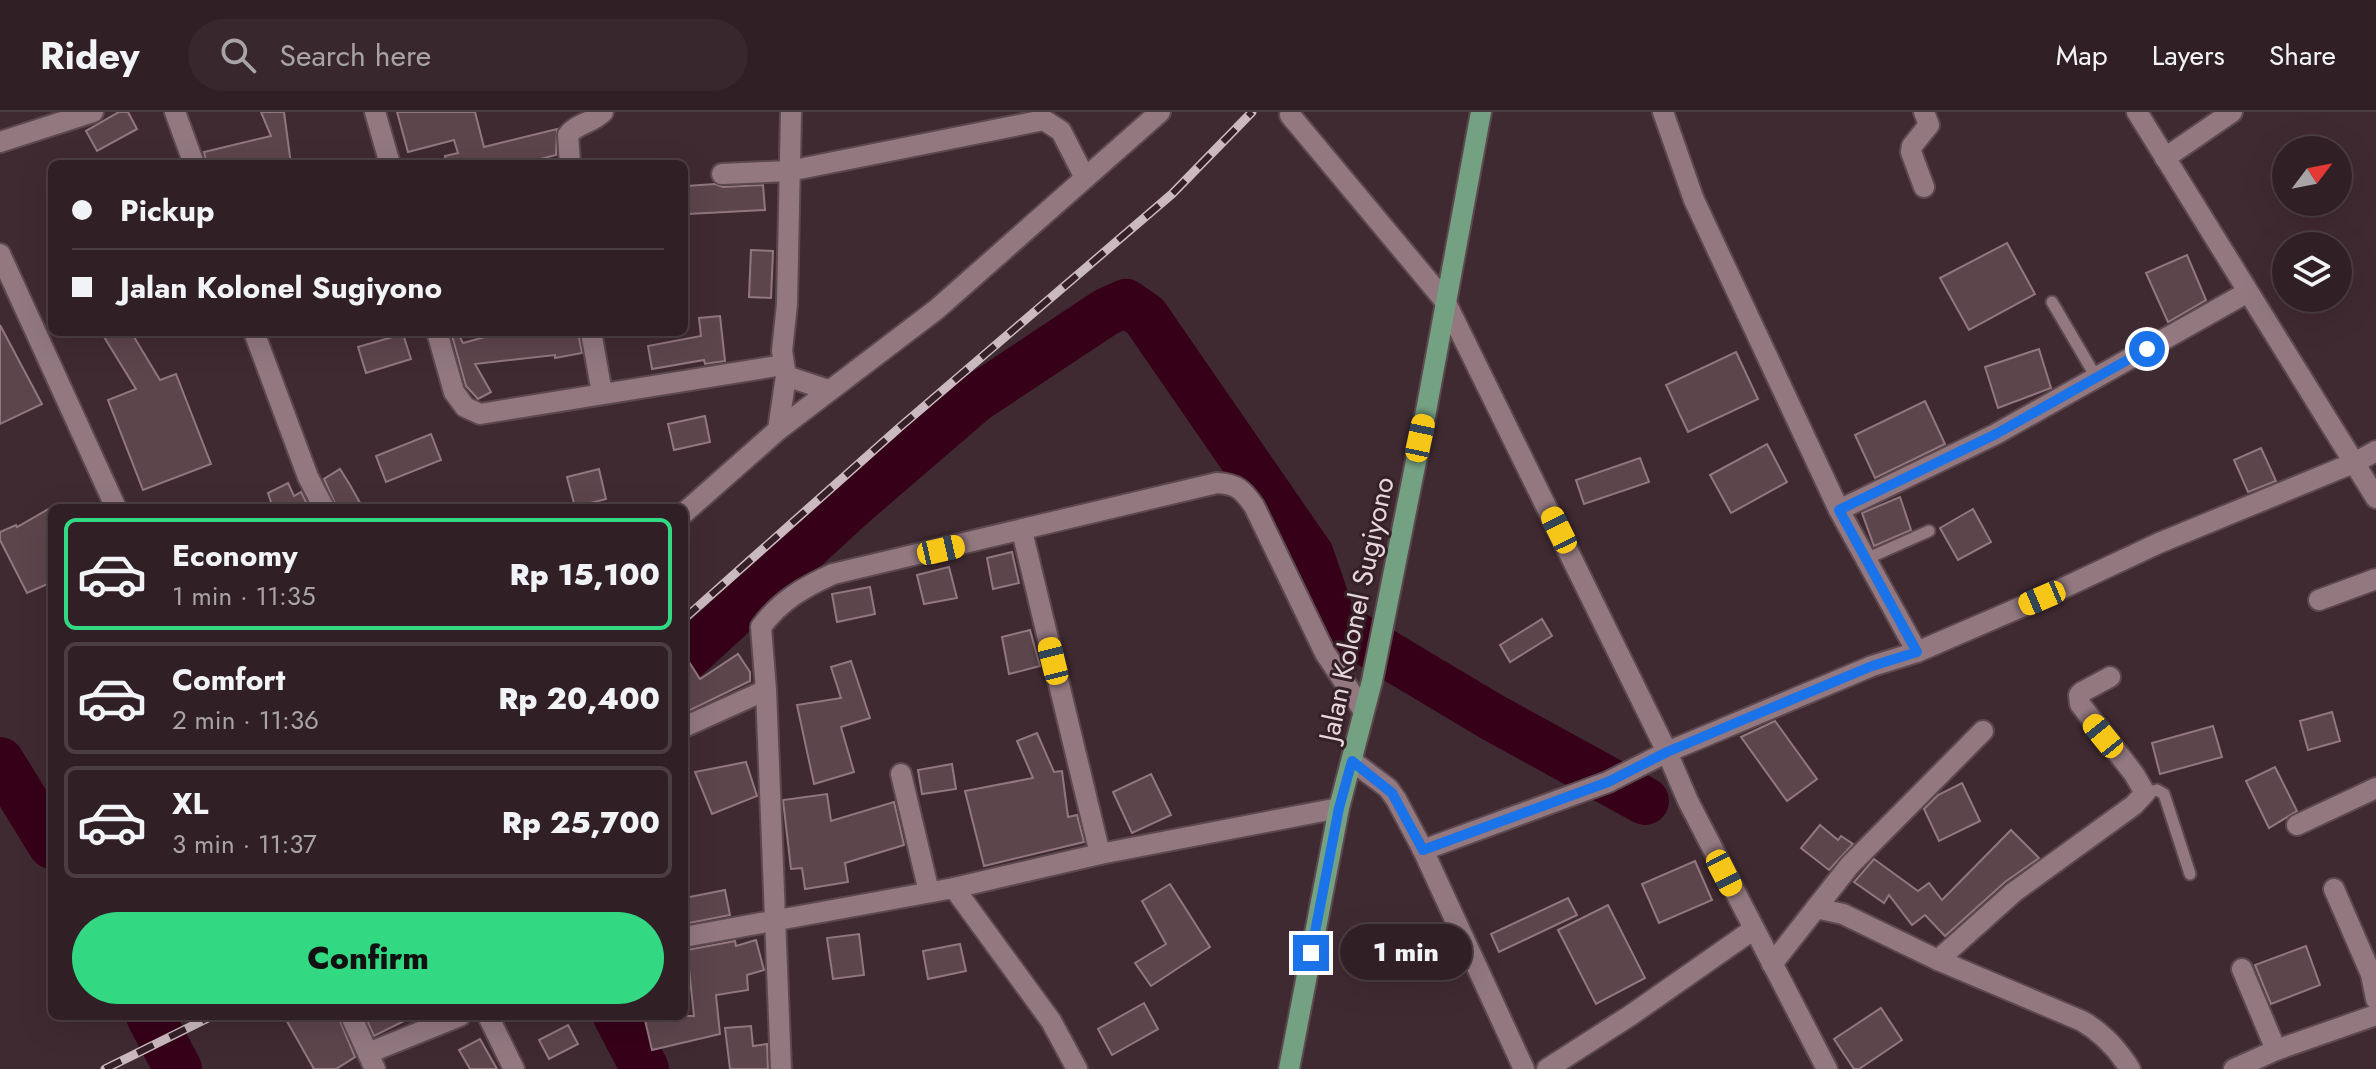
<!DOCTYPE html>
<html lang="en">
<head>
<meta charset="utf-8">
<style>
  :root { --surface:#302025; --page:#38282d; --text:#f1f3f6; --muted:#a8a3a7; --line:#4b3e42; --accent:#32d882 }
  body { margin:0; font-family:Jost,sans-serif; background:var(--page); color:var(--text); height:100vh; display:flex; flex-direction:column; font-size:30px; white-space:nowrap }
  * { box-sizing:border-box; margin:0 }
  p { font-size:26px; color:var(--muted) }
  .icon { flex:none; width:44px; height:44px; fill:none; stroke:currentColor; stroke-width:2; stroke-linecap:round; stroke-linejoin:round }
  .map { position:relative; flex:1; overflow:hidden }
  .sheet { position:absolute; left:48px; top:392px; width:640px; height:516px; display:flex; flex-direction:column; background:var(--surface); border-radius:12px; box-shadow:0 8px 32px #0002,0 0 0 2px var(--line) }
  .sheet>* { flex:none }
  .hud { position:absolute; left:48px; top:48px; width:640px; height:176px; border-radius:12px; box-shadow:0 8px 32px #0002,0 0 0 2px var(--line); display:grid; align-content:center; height:176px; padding:0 24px; background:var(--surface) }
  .needle { width:52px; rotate:58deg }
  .controls { position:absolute; left:2272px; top:24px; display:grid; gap:16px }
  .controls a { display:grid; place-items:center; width:80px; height:80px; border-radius:50%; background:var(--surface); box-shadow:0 8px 32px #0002,0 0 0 2px var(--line); font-size:40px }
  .end { position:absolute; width:36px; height:36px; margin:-18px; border:10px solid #1a73e8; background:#fff; box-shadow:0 0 0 4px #fff }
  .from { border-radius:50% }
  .bubble { position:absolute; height:56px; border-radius:28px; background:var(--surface); box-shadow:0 8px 32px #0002,0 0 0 2px var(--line); font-size:26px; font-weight:800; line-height:56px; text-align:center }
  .car { position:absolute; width:24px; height:48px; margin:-24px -12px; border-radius:10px; box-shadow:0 0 6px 2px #0007; background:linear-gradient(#f5c518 24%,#345 0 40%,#f5c518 0 76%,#345 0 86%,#f5c518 0) }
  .hud b { display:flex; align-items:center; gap:28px; height:76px; font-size:30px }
  .hud b+b { border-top:2px solid var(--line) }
  .hud i { width:20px; height:20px; background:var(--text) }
  ul { padding:14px 0 0; list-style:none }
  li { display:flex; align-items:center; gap:24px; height:112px; margin:0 16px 12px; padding:0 8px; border:4px solid var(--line); border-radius:12px }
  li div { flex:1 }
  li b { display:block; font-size:30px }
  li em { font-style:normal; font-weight:800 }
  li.active { border-color:var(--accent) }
  li>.icon { width:72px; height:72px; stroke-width:1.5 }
  .primary-button { display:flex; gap:16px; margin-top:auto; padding:16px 24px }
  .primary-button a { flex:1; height:92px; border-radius:48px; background:var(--accent); color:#111; font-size:32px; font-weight:800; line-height:92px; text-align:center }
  header { display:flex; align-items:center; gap:48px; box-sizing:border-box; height:112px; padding:0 40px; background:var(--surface); border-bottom:2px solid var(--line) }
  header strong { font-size:38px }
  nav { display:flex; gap:44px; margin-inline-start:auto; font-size:28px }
  .search { width:560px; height:72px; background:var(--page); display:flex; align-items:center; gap:20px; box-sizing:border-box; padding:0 28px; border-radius:44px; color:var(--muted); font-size:30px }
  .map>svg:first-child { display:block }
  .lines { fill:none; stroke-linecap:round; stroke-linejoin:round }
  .river { stroke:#360019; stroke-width:48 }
  .building { fill:#5d454c; stroke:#92777f; stroke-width:2 }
  .service-casing { stroke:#5c494f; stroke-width:15 }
  .minor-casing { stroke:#5c494f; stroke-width:24 }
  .tertiary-casing { stroke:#5c494f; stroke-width:24 }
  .primary-casing { stroke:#5c494f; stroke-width:24 }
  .service { stroke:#937880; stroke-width:11 }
  .minor { stroke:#937880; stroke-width:20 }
  .tertiary { stroke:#937880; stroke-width:20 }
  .primary { stroke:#74a182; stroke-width:20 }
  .rail-casing { stroke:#cababf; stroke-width:9 }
  .rail { stroke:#352027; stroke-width:6; stroke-dasharray:18; stroke-linecap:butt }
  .route { stroke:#1a73e8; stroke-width:10 }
  .labels { text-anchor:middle; stroke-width:6; stroke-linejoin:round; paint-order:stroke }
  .street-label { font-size:28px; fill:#e6d7db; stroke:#352027 }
</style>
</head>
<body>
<header>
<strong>Ridey</strong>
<div class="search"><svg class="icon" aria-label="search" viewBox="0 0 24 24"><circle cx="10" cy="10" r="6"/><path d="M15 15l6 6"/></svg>Search here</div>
<nav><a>Map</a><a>Layers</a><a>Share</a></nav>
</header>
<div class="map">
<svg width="2376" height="957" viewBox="0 0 2376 957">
  <rect width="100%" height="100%" fill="#402a31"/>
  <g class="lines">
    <g class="river">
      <path d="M 684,547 L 853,392 L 975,287 L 1106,200 L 1126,191 L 1145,204 L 1310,443 L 1333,510 L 1492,605 L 1645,689"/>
      <path d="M 0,649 L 52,733"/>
      <path d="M 150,904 L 178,957"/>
      <path d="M 617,904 L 645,957"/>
    </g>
  </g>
  <g class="building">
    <path d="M 119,0 L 128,0 L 137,17 L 97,39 L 86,19 Z"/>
    <path d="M 261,0 L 284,0 L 291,52 L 207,52 L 204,40 L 271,24 Z"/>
    <path d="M 397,0 L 475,0 L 484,35 L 557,17 L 556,43 L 521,52 L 446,52 L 445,44 L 458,41 L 454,28 L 408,40 Z"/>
    <path d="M 715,72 L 723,75 L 763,73 L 765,98 L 688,102 L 687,74 Z"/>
    <path d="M 2007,131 L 2035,182 L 1969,218 L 1940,166 Z"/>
    <path d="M 751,138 L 773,139 L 771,186 L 749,185 Z"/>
    <path d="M 2187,143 L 2206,188 L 2168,210 L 2146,161 Z"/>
    <path d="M 720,204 L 725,249 L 705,252 L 704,248 L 652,257 L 648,234 L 701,224 L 699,206 Z"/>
    <path d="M 0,213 L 42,292 L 0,312 Z"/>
    <path d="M 101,220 L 131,220 L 160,268 L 176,262 L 211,352 L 143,378 L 108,288 L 136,277 Z"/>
    <path d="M 451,220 L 457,220 L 463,231 L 503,220 L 578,220 L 582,241 L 555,246 L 555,243 L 475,252 L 491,280 L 478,287 L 466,274 Z"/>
    <path d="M 403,222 L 411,247 L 366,261 L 358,235 Z"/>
    <path d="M 2039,237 L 2051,276 L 1998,296 L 1985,255 Z"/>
    <path d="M 1736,240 L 1758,287 L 1688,320 L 1666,273 Z"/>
    <path d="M 1925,289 L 1945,332 L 1875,366 L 1855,323 Z"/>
    <path d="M 705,304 L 710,330 L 674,338 L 668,312 Z"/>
    <path d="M 431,322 L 441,348 L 386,370 L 376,344 Z"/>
    <path d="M 1767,332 L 1787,370 L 1731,401 L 1710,363 Z"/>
    <path d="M 2261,336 L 2276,369 L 2248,380 L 2234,348 Z"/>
    <path d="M 1640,346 L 1649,370 L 1584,392 L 1576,368 Z"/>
    <path d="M 340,357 L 350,373 L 363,396 L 337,396 L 324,367 Z"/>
    <path d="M 599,357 L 606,387 L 575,395 L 567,365 Z"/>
    <path d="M 288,371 L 294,384 L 301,380 L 309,396 L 273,396 L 268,381 Z"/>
    <path d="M 1900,385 L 1911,418 L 1874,434 L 1862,401 Z"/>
    <path d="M 52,395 L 52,470 L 27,481 L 0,428 L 0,420 L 16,413 L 17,415 Z"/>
    <path d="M 1973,397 L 1991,430 L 1958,448 L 1940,416 Z"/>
    <path d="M 1012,440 L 1019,471 L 993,477 L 987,446 Z"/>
    <path d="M 949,455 L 957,486 L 924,492 L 917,463 Z"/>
    <path d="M 870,475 L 875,502 L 837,510 L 832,482 Z"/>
    <path d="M 1542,507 L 1552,524 L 1510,550 L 1500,533 Z"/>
    <path d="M 1030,518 L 1040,554 L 1009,562 L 1002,525 Z"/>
    <path d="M 684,542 L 700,567 L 738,542 L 750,560 L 750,569 L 684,601 Z"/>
    <path d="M 851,549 L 870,606 L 841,615 L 854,660 L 814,672 L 797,593 L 841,586 L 831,555 Z"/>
    <path d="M 2332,600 L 2340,629 L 2308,638 L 2300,609 Z"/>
    <path d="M 1775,609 L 1817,667 L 1787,689 L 1741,625 Z"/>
    <path d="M 2213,614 L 2222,645 L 2160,662 L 2152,631 Z"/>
    <path d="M 1037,621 L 1054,660 L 1062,659 L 1068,705 L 1077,703 L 1084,730 L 984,754 L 965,679 L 1033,666 L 1017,629 Z"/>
    <path d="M 746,650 L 757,684 L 712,702 L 695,660 Z"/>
    <path d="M 952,652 L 956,677 L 922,682 L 918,658 Z"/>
    <path d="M 2275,655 L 2297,699 L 2269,716 L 2246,669 Z"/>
    <path d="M 1151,662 L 1171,703 L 1132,721 L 1113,680 Z"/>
    <path d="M 1962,671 L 1980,709 L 1939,729 L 1924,697 L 1938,683 Z"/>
    <path d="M 827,682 L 831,709 L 894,690 L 904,733 L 845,751 L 848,770 L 805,777 L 802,756 L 791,757 L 783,688 Z"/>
    <path d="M 1820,713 L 1838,728 L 1841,724 L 1853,732 L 1829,758 L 1801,736 Z"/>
    <path d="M 2011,718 L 2039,746 L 2005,770 L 1945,824 L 1925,803 L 1912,813 L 1889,783 L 1884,791 L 1854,770 L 1874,747 L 1918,779 L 1929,771 L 1942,788 Z"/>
    <path d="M 1695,749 L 1712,788 L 1659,811 L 1642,772 Z"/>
    <path d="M 1170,772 L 1210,835 L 1151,874 L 1135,851 L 1166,832 L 1142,789 Z"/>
    <path d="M 725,778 L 730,803 L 684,812 L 684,786 Z"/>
    <path d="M 1568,786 L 1577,803 L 1499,840 L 1491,822 Z"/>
    <path d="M 1608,793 L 1645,866 L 1596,892 L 1558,818 Z"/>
    <path d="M 859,822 L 864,863 L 833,867 L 827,826 Z"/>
    <path d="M 756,828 L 764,858 L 747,863 L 748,878 L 716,883 L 720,922 L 652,938 L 644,904 L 694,904 L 687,838 L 735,829 L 736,834 Z"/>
    <path d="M 960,832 L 966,859 L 928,867 L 923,839 Z"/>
    <path d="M 2306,834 L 2320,873 L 2271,892 L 2255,853 Z"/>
    <path d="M 1144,891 L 1158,917 L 1112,943 L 1098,917 Z"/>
    <path d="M 1881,896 L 1902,928 L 1859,957 L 1854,957 L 1834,927 Z"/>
    <path d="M 284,904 L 338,904 L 355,945 L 336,957 L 314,957 Z"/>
    <path d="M 365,904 L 414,904 L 374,924 Z"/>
    <path d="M 568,913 L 578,932 L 549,947 L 539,928 Z"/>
    <path d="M 751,914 L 753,934 L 767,932 L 768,957 L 730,957 L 725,916 Z"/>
    <path d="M 480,927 L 497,957 L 470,957 L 459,938 Z"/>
  </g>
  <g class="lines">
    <defs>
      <g id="service">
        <path d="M 2052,190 L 2096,265"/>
        <path d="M 1866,447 L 1929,419"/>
        <path d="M 2145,681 L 2157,678 L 2164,682 L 2190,762"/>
      </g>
      <g id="minor">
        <path d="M 175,0 L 194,52"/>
        <path d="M 375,0 L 390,52"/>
        <path d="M 1663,0 L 1694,88 L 1839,398 L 1917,540"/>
        <path d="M 1924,0 L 1929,13 L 1912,34 L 1911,40 L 1924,75"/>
        <path d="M 2137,0 L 2376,386"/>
        <path d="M 1290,3 L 1445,189"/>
        <path d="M 0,30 L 93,0"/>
        <path d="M 2165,46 L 2232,0"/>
        <path d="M 570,52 L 568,23 C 577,11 593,11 603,0"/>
        <path d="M 722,62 L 789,59 L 1044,8 L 1061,19 L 1085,66"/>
        <path d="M 0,142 L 116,396"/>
        <path d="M 254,220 L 308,365 L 324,396"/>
        <path d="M 437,220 L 454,280 L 465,295 L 480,302 L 783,253"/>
        <path d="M 591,220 L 602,281"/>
        <path d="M 786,264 L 828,278"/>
        <path d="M 778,318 L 786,264 L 782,239 L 787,192 L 791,0"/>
        <path d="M 1839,398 L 1996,322 L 2248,180"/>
        <path d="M 684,401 L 778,318 L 937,197 L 1160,0"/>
        <path d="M 1022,419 L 1100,742"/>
        <path d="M 2319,488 L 2376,467"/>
        <path d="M 684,615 L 766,578"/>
        <path d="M 1352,649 L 1388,676 L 1396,687 L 1423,738 L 1524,957"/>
        <path d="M 901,662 L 929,780"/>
        <path d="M 2297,713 L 2376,676"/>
        <path d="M 1423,738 L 1608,670 L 1667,640 L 1872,554 L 1917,540 L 2042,486 L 2159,431 L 2356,350 L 2376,339"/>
        <path d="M 954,776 L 1051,909 L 1077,957"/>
        <path d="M 2334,777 L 2371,862 L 2376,887"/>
        <path d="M 1816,796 L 1850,753 L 1983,619"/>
        <path d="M 684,825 L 954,776 L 1100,742 L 1339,696"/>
        <path d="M 1938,848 L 2014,780 L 2134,693 L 2145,681 L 2134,662 L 2080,592 L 2079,583 L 2082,580 L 2110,565"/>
        <path d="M 1772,852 L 1816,796 L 1843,802 L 1938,848 L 2082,909 C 2103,921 2117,936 2130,957"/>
        <path d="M 2242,857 L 2276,938"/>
        <path d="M 351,904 L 375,957"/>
        <path d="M 488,904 L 514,957"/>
        <path d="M 368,941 L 460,904"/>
        <path d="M 781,957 L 766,578 L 761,515 C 780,489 804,475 833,462 L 1217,371 C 1237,372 1243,378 1254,394 L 1325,541 L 1363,598"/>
        <path d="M 1547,957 L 1631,903 L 1754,817"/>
        <path d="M 2234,957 L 2276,938 L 2376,903"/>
      </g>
      <path id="tertiary" d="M 1445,189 L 1667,640 L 1688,689 L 1827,957"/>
      <path id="primary" d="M 1289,957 L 1339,696 L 1372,569 L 1427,294 L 1481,0"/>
    </defs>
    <use href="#service" class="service-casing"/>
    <use href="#minor" class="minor-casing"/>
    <use href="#tertiary" class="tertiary-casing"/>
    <use href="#primary" class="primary-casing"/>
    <use href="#service" class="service"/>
    <use href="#minor" class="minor"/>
    <use href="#tertiary" class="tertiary"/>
    <use href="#primary" class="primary"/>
    <defs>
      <g id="rail">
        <path d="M 684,507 L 900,315 L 1172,82 L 1252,0"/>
        <path d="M 105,957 L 212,904"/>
      </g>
    </defs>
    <use href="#rail" class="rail-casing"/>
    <use href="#rail" class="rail"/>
  </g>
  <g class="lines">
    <path class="route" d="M 1311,841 L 1339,696 L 1352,649 L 1392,681 L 1423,738 L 1608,670 L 1667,640 L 1726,615 L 1872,554 L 1917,540 L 1839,398 L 1996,322 L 2147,237"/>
  </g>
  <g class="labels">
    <g class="street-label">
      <text transform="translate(1356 497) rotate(-78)" y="10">Jalan Kolonel Sugiyono</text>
    </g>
  </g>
</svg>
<div class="controls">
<a><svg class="needle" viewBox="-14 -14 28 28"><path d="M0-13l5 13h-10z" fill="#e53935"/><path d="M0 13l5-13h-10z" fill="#a8a3a7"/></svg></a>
<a><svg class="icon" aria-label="layers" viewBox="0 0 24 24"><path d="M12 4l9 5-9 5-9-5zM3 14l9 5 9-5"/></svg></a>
</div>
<i class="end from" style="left:2147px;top:237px"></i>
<i class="end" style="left:1311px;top:841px"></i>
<div class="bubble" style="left:1340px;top:812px;width:132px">1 min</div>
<i class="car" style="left:1420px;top:326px;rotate:12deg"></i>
<i class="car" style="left:1559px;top:418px;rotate:334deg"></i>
<i class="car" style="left:941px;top:438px;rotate:77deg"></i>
<i class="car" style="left:2042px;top:486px;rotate:247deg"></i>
<i class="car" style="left:1053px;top:549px;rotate:346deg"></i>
<i class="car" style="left:2103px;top:624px;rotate:321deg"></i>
<i class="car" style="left:1724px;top:761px;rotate:153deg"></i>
<div class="hud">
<b><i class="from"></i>Pickup</b>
<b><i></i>Jalan Kolonel Sugiyono</b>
</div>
<section class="sheet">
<ul>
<li class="active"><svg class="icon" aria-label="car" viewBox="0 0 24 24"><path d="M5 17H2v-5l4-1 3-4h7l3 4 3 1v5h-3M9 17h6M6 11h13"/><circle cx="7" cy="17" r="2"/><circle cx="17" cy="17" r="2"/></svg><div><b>Economy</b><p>1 min · 11:35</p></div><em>Rp 15,100</em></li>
<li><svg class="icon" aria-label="car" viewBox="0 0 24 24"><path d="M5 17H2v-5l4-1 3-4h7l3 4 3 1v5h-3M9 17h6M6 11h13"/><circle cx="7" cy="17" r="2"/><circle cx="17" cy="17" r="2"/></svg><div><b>Comfort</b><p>2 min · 11:36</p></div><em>Rp 20,400</em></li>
<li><svg class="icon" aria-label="car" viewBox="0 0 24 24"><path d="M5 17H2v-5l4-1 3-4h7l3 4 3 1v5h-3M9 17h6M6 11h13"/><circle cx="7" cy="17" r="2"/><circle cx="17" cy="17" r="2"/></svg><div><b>XL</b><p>3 min · 11:37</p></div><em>Rp 25,700</em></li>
</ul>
<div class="primary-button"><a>Confirm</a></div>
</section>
</div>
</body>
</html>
